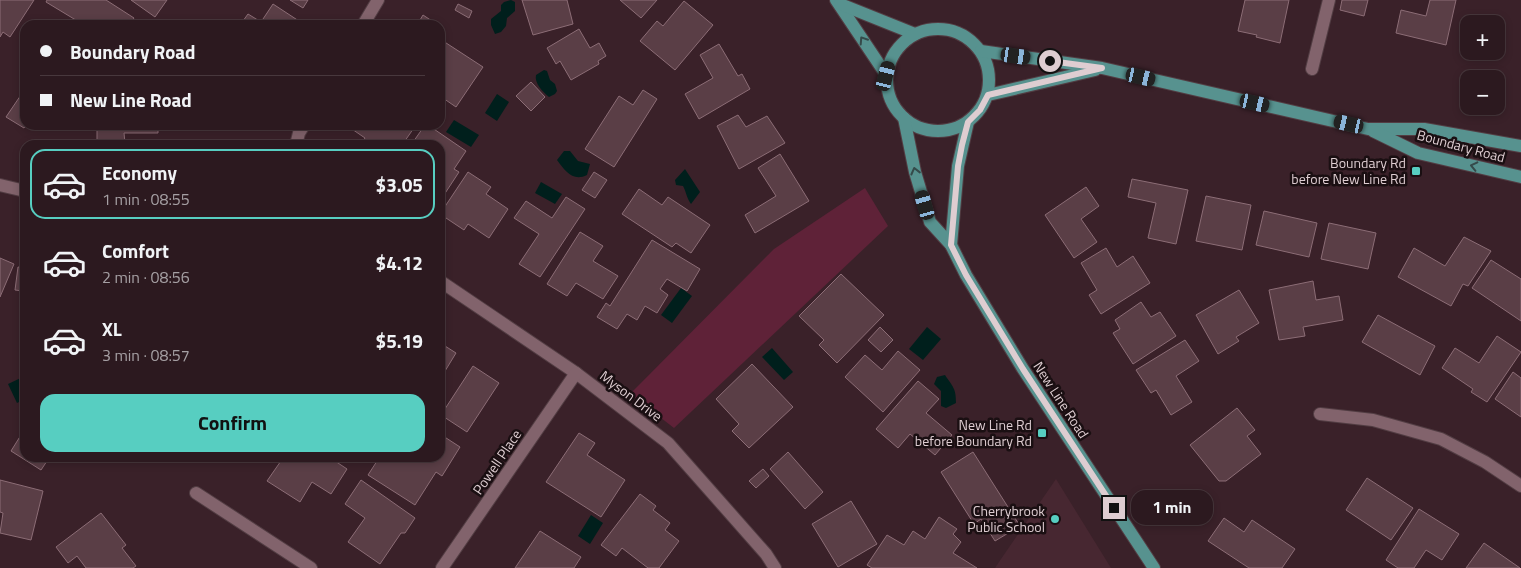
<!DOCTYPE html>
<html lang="en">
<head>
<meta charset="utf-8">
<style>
  :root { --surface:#2c191f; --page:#342228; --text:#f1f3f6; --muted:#a6a0a4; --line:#48383d; --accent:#57cec1 }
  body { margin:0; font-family:"Titillium Web",sans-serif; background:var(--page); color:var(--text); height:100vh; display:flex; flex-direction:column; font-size:19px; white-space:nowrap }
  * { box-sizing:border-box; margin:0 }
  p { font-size:16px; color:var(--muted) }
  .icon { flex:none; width:28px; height:28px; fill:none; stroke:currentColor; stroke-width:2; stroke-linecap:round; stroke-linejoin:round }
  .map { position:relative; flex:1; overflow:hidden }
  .side { position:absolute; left:20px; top:140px; width:425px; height:322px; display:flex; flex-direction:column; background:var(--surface); border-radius:15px; box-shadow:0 2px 8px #0003,0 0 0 1px var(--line) }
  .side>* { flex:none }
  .top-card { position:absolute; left:20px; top:20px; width:425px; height:110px; border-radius:15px; box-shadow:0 2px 8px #0003,0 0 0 1px var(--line); display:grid; align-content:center; height:110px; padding:0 20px; background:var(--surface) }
  .fabs { position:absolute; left:1460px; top:15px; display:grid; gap:10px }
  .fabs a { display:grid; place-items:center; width:45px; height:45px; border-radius:10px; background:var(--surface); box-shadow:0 2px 8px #0003,0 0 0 1px var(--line); font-size:25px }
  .end { position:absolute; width:22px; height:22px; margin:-11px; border:6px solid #decdd1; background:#111; box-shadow:0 0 0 2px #111 }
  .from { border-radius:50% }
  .bubble { position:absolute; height:35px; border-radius:15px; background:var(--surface); box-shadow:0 2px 8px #0003,0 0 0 1px var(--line); font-size:16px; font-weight:700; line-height:35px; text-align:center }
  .car { position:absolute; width:15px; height:30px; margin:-15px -8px; border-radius:6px; box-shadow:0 0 4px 1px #0007; background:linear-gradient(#222 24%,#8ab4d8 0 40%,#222 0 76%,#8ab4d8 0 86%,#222 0) }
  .top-card b { display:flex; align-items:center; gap:18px; height:48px; font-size:19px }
  .top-card b+b { border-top:1px solid var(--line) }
  .top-card i { width:12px; height:12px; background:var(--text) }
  ul { padding:9px 0 0; list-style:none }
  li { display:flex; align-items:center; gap:15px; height:70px; margin:0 10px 8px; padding:0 10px; border:2px solid transparent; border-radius:15px }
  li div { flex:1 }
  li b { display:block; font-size:19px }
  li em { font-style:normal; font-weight:700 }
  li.active { border-color:var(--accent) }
  li>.icon { width:45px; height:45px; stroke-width:1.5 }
  .cta { display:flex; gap:10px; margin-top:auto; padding:10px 20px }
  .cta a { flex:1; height:58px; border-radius:15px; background:var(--accent); color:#111; font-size:20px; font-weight:700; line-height:58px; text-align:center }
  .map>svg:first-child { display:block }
  .built { fill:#472731 }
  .green { fill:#5f2238 }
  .water { fill:#001f1c }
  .building { fill:#5a3e46; stroke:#8c6d76 }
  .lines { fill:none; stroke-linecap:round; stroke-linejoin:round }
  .minor-casing { stroke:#523d43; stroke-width:14 }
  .major-casing { stroke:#523d43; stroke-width:14 }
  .minor { stroke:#82636c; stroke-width:12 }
  .major { stroke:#57928f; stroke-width:12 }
  .oneway { stroke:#354a4a }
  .route { stroke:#decdd1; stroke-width:6 }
  .poi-dot { fill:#57cec1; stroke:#1a0f12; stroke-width:2 }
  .labels { text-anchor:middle; stroke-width:5; stroke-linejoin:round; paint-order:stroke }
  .street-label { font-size:14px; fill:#decdd1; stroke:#1a0f12 }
  .poi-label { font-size:14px; fill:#decdd1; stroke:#1a0f12; text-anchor:end }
</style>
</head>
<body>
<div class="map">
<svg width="1521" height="568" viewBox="0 0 1521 568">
  <rect width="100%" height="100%" fill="#3a2129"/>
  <path class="built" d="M 1056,479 L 1111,568 L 995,568 L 1001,559 Z"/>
  <path class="green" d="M 865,188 L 888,226 L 674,428 L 630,394 L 774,249 Z"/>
  <g class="water">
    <path d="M 511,0 L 515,2 L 515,11 L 507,18 L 506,26 L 501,32 L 495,34 L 491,25 L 491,19 L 501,11 L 501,5 L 504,2 Z"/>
    <path d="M 544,70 L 547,71 L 550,80 L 555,84 L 557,91 L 555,94 L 549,97 C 543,92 534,83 536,75 Z"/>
    <path d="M 497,94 L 509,102 L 497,121 L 485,113 Z"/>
    <path d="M 454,120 L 479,135 L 471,147 L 446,132 Z"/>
    <path d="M 564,151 L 570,151 L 578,161 L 590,164 L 587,175 C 573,182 565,171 557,160 Z"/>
    <path d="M 685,169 L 700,192 L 691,204 C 686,197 686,191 683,186 L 676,185 L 675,180 Z"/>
    <path d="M 541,182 L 562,194 L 555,204 L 535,193 Z"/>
    <path d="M 681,288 L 692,296 L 672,323 L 661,315 Z"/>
    <path d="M 927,327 L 941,339 L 923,360 L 909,349 Z"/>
    <path d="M 772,348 L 793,372 L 784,380 L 762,357 Z"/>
    <path d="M 945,375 C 953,387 956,388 956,403 L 946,408 L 941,406 L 941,391 L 934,384 L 937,377 Z"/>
    <path d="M 25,376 L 25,399 L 17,403 L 8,384 Z"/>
    <path d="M 591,515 L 603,523 L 590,544 L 578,536 Z"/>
  </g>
  <g class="building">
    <path d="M 0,0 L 34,0 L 10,37 L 3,32 L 0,37 Z"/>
    <path d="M 47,0 L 106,0 L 134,18 L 129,25 L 84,25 L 46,2 Z"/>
    <path d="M 131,0 L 167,0 L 155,17 Z"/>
    <path d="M 290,0 L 308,0 L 303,8 Z"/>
    <path d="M 522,0 L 567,0 L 573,24 L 533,35 Z"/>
    <path d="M 620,0 L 657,0 L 641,18 Z"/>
    <path d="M 1245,0 L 1289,0 L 1280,43 L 1256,37 L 1257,35 L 1238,31 Z"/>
    <path d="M 1342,0 L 1368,0 L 1364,16 L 1340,10 Z"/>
    <path d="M 1430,0 L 1456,0 L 1446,45 L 1396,33 L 1401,10 L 1426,16 Z"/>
    <path d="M 684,1 L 713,25 L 675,70 L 640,41 L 657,21 L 663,26 Z"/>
    <path d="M 273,4 L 302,23 L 301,25 L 240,25 L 248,14 L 261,22 Z"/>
    <path d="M 458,4 L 472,11 L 469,18 L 455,10 Z"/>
    <path d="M 423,15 L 438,25 L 417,25 Z"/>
    <path d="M 579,29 L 590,48 L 599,43 L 606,56 L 598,61 L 599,64 L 571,80 L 560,61 L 556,64 L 547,48 Z"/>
    <path d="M 440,39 L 483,67 L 456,107 L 440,96 Z"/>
    <path d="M 719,44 L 738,76 L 742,74 L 750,89 L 699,119 L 685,94 L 713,78 L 700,55 Z"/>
    <path d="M 531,82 L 545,97 L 531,111 L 516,96 Z"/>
    <path d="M 25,89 L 26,125 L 24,128 L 6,117 Z"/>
    <path d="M 643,90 L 657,99 L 614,167 L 585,149 L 619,96 L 633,105 Z"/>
    <path d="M 738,115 L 746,127 L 767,116 L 785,143 L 739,169 L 717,126 Z"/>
    <path d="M 97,125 L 158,125 L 158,133 L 124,133 L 125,143 L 97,143 Z"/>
    <path d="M 346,125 L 416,125 L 402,145 L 360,145 L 365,138 Z"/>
    <path d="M 425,125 L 428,125 L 466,151 L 454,169 L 459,172 L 440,201 L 440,145 L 411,145 Z"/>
    <path d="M 780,154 L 809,201 L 755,233 L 745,215 L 776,196 L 758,168 Z"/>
    <path d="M 468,172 L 491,187 L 486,194 L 508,209 L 489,238 L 468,224 L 464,230 L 440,214 Z"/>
    <path d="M 594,172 L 607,180 L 595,198 L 582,190 Z"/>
    <path d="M 1132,179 L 1188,190 L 1176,244 L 1148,238 L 1156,203 L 1128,197 Z"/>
    <path d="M 1086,187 L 1099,206 L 1081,219 L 1097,242 L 1074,258 L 1045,215 Z"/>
    <path d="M 639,189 L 662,205 L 668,197 L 710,225 L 691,253 L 676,243 L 672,247 L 622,214 Z"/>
    <path d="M 1206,196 L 1251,205 L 1242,250 L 1196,241 Z"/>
    <path d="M 566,197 L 585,209 L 540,277 L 519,264 L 539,234 L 514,218 L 526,201 L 552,218 Z"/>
    <path d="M 1264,211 L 1317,223 L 1309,257 L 1256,245 Z"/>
    <path d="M 1329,223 L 1376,233 L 1368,269 L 1321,259 Z"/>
    <path d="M 580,232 L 603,246 L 593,261 L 618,276 L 603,299 L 576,283 L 567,296 L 547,284 Z"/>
    <path d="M 1464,237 L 1491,251 L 1468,286 L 1463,284 L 1451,306 L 1398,277 L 1414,248 L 1445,266 Z"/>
    <path d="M 652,240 L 700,269 L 687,291 L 667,279 L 660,289 L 668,295 L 657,313 L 645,306 L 637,320 L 627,314 L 617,329 L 597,317 L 606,303 L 610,306 Z"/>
    <path d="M 1106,248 L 1117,267 L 1133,256 L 1150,283 L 1101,314 L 1089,295 L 1097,290 L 1081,263 Z"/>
    <path d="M 0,258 L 14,264 L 0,297 Z"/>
    <path d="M 1491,260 L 1521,279 L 1521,321 L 1472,288 Z"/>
    <path d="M 18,267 L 25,268 L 25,301 L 22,301 L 23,291 L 15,290 Z"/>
    <path d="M 841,274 L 884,315 L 837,363 L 819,345 L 824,340 L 799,316 Z"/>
    <path d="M 1313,281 L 1316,300 L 1339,296 L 1343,320 L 1303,327 L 1305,336 L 1279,340 L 1269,290 Z"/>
    <path d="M 1239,290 L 1259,323 L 1236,337 L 1239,341 L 1218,354 L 1196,315 Z"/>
    <path d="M 1141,302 L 1151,317 L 1160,312 L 1176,336 L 1133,364 L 1113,333 L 1120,329 L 1115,320 Z"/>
    <path d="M 1378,315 L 1435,346 L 1420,375 L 1362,342 Z"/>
    <path d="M 880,327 L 893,340 L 881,352 L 868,340 Z"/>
    <path d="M 1497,336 L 1521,352 L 1487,402 L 1471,392 L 1473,389 L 1442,368 L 1455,348 L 1479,363 Z"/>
    <path d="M 1185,340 L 1199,361 L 1176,376 L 1192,402 L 1171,415 L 1156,390 L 1151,393 L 1136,370 Z"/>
    <path d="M 445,346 L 456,353 L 442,376 L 440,374 L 440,354 Z"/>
    <path d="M 898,351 L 920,370 L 883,412 L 845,377 L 865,355 L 882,370 Z"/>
    <path d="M 752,364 L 793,407 L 749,448 L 732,431 L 739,424 L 716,399 Z"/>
    <path d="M 473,366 L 499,383 L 467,432 L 441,415 Z"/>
    <path d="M 1513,372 L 1521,378 L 1521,417 L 1495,399 Z"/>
    <path d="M 918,381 L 939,399 L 926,413 L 952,435 L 935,455 L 910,434 L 898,448 L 876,429 Z"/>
    <path d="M 1237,408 L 1255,430 L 1247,436 L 1261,454 L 1226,481 L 1219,481 L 1190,445 Z"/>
    <path d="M 579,433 L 595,443 L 587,455 L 625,480 L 601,517 L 546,482 Z"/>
    <path d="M 440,434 L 460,447 L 442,476 L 436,472 L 415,505 L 368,475 L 379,458 L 440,458 Z"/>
    <path d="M 21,435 L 25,438 L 25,458 L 49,458 L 41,470 L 11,451 Z"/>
    <path d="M 788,452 L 823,492 L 805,509 L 770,469 Z"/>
    <path d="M 973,452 L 1020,526 L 995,541 L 981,519 L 974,524 L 941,472 Z"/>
    <path d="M 283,458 L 337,458 L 335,461 L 347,469 L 331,494 L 312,482 L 300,502 L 267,481 Z"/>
    <path d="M 763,469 L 769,476 L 756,488 L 749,481 Z"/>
    <path d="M 1367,478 L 1413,508 L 1391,540 L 1346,510 Z"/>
    <path d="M 0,480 L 43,491 L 31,540 L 0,533 L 3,513 L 0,512 Z"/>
    <path d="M 361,480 L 415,518 L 405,533 L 401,533 L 380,564 L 348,542 L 365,518 L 345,504 Z"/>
    <path d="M 640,494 L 656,506 L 653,510 L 670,523 L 665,530 L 679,541 L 659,568 L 648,568 L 622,548 L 616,556 L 601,545 Z"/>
    <path d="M 851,501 L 877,544 L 838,567 L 812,524 Z"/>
    <path d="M 1419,509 L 1459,534 L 1442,560 L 1426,550 L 1414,568 L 1398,568 L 1386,560 Z"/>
    <path d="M 101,513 L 126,545 L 122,548 L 136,566 L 133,568 L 86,568 L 77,556 L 68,563 L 56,547 Z"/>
    <path d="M 939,517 L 957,529 L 953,534 L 961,542 L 953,553 L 977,568 L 872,568 L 867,565 L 887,535 L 904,545 L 913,531 L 925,539 Z"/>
    <path d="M 1224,518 L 1244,532 L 1252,520 L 1295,549 L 1282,568 L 1249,568 L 1208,541 Z"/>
    <path d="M 540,531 L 581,557 L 574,568 L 515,568 Z"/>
    <path d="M 1484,543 L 1520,568 L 1466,568 Z"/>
  </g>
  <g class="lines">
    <defs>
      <g id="minor">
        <path d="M 363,25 L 378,0"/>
        <path d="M 1312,69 L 1329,0"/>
        <path d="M 296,145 L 299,133 L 304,125"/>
        <path d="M 0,185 L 25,191"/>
        <path d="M 440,281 L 576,373 L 668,443 L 766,554 L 775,568"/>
        <path d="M 1320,414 L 1373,420 L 1441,439 L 1485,462 L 1521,486"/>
        <path d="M 196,493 L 311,568"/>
        <path d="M 442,568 L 576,373"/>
      </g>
      <g id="major">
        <path d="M 836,0 L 887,76"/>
        <path d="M 840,4 L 915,34"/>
        <circle cx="938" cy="80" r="51"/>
        <path d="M 981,51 L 1102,68 L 1368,129 L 1424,129 L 1521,146"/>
        <path d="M 988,95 L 1095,70"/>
        <path d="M 904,118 L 915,172 L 930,222 L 951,245 L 966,275 L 1023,369 L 1154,568"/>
        <path d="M 1373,131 L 1418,153 L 1521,177"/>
        <path d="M 951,245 L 958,166 L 968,122"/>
      </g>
    </defs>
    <use href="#minor" class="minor-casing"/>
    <use href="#major" class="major-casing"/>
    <use href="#minor" class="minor"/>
    <use href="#major" class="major"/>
  </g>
  <defs><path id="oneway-chevron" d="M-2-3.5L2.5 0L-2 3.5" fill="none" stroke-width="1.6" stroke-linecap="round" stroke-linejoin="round" transform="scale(1.25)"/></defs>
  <g class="oneway">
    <use href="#oneway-chevron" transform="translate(863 40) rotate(-123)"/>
    <use href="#oneway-chevron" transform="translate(1474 166) rotate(-167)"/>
    <use href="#oneway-chevron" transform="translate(915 171) rotate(-104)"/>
  </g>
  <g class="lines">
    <path class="route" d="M 1050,61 L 1102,68 L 988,95 L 980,110 L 968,122 L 962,145 L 958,166 L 951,245 L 966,275 L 1023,369 L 1114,508"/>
  </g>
  <g class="poi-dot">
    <rect x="1411" y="166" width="10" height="10" rx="2.5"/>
    <rect x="1037" y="428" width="10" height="10" rx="2.5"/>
    <circle cx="1055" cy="519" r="5"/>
  </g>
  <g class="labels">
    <g class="street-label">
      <text transform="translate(1461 146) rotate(15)" y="5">Boundary Road</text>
      <text transform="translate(631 396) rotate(37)" y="5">Myson Drive</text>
      <text transform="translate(1061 400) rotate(57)" y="5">New Line Road</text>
      <text transform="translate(497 462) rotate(-56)" y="5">Powell Place</text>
    </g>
    <g class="poi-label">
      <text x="1406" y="168">Boundary Rd<tspan x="1406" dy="16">before New Line Rd</tspan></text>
      <text x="1032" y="430">New Line Rd<tspan x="1032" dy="16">before Boundary Rd</tspan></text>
      <text x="1045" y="516">Cherrybrook<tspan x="1045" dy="16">Public School</tspan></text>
    </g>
  </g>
</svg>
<div class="fabs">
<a>+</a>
<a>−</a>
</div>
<i class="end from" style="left:1050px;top:61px"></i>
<i class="end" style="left:1114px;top:508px"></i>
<div class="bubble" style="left:1131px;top:490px;width:82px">1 min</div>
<i class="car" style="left:1016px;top:56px;rotate:98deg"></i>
<i class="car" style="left:886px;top:76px;rotate:14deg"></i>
<i class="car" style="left:1141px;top:77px;rotate:103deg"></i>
<i class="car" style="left:1255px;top:103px;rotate:103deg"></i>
<i class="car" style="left:1349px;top:124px;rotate:283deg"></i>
<i class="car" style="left:925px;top:205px;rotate:344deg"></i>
<div class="top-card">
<b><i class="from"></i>Boundary Road</b>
<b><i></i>New Line Road</b>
</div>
<section class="side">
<ul>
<li class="active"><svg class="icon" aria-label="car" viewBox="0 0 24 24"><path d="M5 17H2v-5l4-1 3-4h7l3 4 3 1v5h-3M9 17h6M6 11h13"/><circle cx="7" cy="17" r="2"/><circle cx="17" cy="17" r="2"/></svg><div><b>Economy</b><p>1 min · 08:55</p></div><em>$3.05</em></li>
<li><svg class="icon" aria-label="car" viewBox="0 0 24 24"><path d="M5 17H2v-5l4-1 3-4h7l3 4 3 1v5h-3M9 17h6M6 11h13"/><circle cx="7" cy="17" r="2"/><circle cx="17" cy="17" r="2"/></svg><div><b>Comfort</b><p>2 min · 08:56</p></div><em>$4.12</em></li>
<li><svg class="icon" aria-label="car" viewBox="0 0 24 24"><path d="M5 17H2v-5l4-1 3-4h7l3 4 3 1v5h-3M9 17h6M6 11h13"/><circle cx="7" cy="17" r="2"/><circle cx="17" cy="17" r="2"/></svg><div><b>XL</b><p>3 min · 08:57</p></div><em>$5.19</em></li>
</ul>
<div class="cta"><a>Confirm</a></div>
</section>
</div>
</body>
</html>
